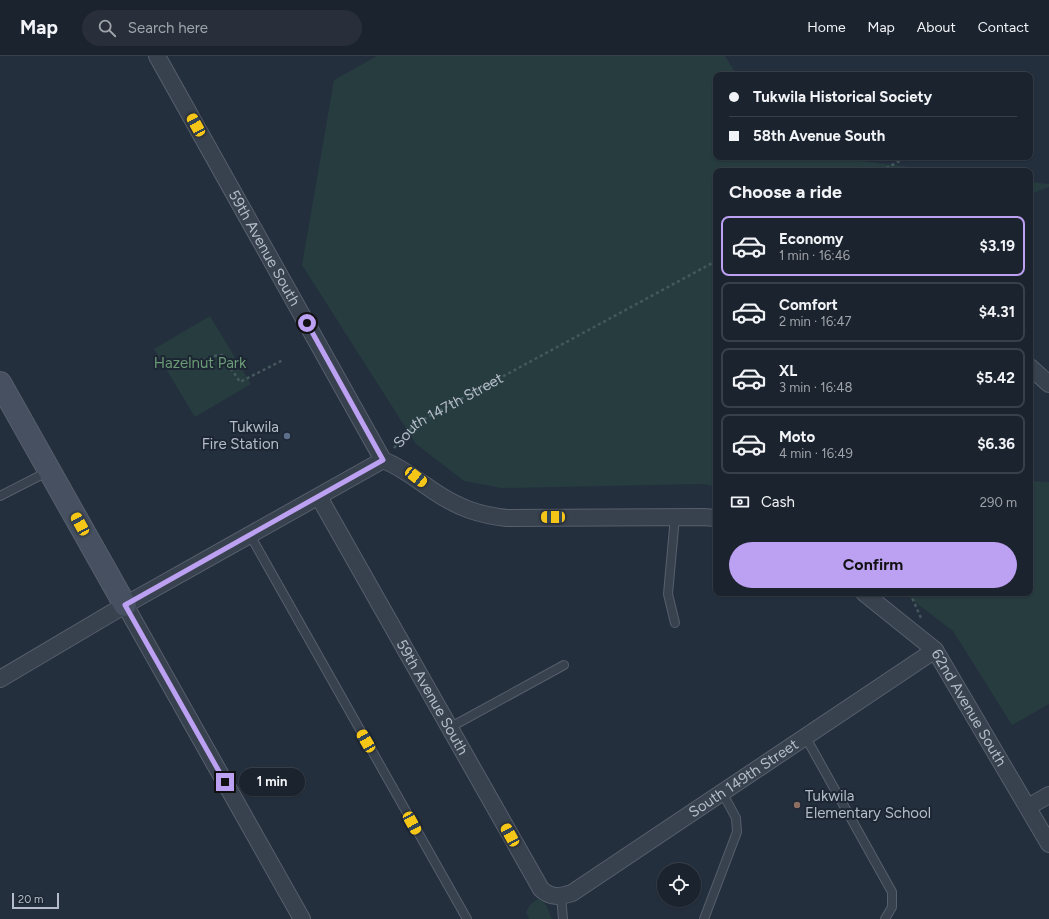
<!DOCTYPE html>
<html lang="en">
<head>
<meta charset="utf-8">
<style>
  :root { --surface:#1b232e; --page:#282f3a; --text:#f1f3f6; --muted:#a0a4aa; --line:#39404a; --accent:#bca0f2 }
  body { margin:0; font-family:Figtree,sans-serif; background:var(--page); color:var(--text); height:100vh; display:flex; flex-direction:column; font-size:15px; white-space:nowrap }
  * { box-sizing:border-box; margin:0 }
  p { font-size:13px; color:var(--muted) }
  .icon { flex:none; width:22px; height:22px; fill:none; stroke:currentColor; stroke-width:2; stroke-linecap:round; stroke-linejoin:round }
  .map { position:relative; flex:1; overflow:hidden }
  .details { position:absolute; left:713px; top:112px; width:320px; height:428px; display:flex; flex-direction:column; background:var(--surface); border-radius:8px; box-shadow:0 1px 3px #0004,0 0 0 1px var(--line) }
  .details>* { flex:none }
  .guide { position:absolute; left:713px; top:16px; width:320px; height:88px; border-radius:8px; box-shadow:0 1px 3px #0004,0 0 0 1px var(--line); display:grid; align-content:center; height:88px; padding:0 16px; background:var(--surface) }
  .fabs { position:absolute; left:657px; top:807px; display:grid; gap:8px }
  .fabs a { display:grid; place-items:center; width:44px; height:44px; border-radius:50%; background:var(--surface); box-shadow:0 1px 3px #0004,0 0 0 1px var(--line); font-size:20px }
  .scale { position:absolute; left:12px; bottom:10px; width:47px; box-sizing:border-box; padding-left:4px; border:2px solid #b4bcc9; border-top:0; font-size:11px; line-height:14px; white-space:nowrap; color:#b4bcc9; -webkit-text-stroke:3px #1d2633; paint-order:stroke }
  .end { position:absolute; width:18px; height:18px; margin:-9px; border:5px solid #bca0f2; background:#111; box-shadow:0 0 0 2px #111 }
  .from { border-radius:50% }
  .bubble { position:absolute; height:28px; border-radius:14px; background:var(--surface); box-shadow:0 1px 3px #0004,0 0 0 1px var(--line); font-size:13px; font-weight:700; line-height:28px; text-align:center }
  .car { position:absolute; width:12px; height:24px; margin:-12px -6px; border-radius:5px; box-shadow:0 0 3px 1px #0007; background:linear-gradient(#f5c518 24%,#345 0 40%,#f5c518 0 76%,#345 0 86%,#f5c518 0) }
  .guide b { display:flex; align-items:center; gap:14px; height:38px; font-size:15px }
  .guide b+b { border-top:1px solid var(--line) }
  .guide i { width:10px; height:10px; background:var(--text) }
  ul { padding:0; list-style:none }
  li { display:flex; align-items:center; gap:12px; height:60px; margin:0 8px 6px; padding:0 8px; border:2px solid var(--line); border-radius:8px }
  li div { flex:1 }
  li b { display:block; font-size:15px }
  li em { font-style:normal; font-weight:700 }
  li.on { border-color:var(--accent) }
  li>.icon { width:36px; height:36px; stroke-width:1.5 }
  h2 { padding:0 16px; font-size:18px; line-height:48px }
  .pay { display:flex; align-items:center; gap:10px; height:44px; padding:0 16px; font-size:15px }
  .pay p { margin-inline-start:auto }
  .button { display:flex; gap:8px; margin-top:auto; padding:8px 16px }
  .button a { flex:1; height:46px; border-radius:24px; background:var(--accent); color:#111; font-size:16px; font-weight:700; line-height:46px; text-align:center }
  header { display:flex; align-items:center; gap:24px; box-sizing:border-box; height:56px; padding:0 20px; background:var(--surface); border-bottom:1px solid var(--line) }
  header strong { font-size:19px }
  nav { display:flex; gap:22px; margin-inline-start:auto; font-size:14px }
  .search { width:280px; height:36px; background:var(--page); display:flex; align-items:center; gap:10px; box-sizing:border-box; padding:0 14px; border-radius:22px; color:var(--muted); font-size:15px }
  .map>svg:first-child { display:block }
  .green { fill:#263c3f }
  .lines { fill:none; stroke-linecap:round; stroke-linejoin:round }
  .lane-casing { stroke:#565f6c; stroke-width:10 }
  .street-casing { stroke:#565f6c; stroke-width:18 }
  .secondary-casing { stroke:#565f6c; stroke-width:24 }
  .path { stroke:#44595c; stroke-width:2.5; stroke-dasharray:3 3; stroke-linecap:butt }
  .lane { stroke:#38414e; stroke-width:8 }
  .street { stroke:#38414e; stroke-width:16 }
  .secondary { stroke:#465061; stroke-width:22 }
  .route { stroke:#bca0f2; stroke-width:5 }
  .service-dot { fill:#5c6f8a; stroke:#1d2633; stroke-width:1.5 }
  .education-dot { fill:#8d6e63; stroke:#1d2633; stroke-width:1.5 }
  .labels { text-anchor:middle; stroke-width:4; stroke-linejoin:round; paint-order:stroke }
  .street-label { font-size:15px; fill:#b4bcc9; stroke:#1d2633 }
  .park-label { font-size:15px; fill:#6b9a76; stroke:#1d2633 }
  .poi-label { font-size:15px; fill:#b4bcc9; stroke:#1d2633; text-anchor:end }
</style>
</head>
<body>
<header>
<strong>Map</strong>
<div class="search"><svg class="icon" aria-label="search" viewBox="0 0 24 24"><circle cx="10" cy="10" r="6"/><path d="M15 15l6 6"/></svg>Search here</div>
<nav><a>Home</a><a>Map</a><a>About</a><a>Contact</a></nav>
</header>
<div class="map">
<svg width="1049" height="863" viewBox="0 0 1049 863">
  <rect width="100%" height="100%" fill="#242f3e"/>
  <g class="green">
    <path d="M 377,0 L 725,0 L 737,19 L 716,19 L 716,101 L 829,101 L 942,115 L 716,115 L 716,431 L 704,428 L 502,432 L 464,425 L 416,388 L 302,209 L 334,24 Z"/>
    <path d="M 1030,126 L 1049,128 L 1049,131 L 1030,138 Z"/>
    <path d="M 210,260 L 251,328 L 195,361 L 154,293 Z"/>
    <path d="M 1030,425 L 1049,426 L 1049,648 L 1012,669 L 953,575 L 903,537 L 1030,537 Z"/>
    <path d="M 537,843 C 547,844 548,855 552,863 L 529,863 L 526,856 L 530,849 Z"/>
  </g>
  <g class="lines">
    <defs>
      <g id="lane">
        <path d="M 0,440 L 49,415"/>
        <path d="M 675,461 L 668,538 L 675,567"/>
        <path d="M 250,479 L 467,863"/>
        <path d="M 449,672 L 564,609"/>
        <path d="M 805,680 L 892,836 L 892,851 L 885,863"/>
        <path d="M 561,840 L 563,863"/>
        <path d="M 704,863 L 737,776 L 736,762 L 722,736"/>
      </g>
      <g id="street">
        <path id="s2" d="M 157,0 L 383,404"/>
        <path d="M 1030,311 L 1049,328"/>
        <path d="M 383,404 C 403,412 417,424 435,436 C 459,452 479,459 507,462 L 703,461 L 716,462"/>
        <path id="s3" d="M 319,441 L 541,833 C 551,842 559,841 572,837 L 935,594"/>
        <path id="s4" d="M 864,537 L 935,594 L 1049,788"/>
        <path d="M 125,549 L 302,863"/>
        <path d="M 0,623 L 125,549 L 383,404"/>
        <path d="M 1028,751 L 1049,739"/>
      </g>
      <path id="secondary" d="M 0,327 L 125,549"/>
    </defs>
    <use href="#lane" class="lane-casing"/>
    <use href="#street" class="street-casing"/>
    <use href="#secondary" class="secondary-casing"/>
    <g class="path">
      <path d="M 881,115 L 907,101"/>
      <path d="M 176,311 L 182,304 L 203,304 L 213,300 L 222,299 L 240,326 L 283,304"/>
      <path id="s1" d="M 394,392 L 415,368 L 716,205"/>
      <path d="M 910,537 L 921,562"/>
    </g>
    <use href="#lane" class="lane"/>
    <use href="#street" class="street"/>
    <use href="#secondary" class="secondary"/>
  </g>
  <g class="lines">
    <path class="route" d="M 225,726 L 125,549 L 383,404 L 307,267"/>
  </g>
  <circle class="service-dot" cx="287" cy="380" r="4"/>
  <circle class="education-dot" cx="797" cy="749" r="4"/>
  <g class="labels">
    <g class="street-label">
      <text dy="5" stroke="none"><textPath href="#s2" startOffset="220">59th Avenue South</textPath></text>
      <text dy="5" stroke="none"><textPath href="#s1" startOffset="67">South 147th Street</textPath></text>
      <text dy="5" stroke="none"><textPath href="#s3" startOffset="230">59th Avenue South</textPath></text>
      <text dy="5" stroke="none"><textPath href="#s4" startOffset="158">62nd Avenue South</textPath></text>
      <text dy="5" stroke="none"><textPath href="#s3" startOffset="690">South 149th Street</textPath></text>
    </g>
    <g class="park-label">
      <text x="200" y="312">Hazelnut Park</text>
    </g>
    <g class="poi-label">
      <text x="279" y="376">Tukwila<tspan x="279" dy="17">Fire Station</tspan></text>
      <text x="805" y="745" text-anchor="start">Tukwila<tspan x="805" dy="17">Elementary School</tspan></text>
    </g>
  </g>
</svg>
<div class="fabs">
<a><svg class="icon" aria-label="locate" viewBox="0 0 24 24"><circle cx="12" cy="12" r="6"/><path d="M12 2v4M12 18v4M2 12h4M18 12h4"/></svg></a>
</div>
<div class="scale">20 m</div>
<i class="end from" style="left:307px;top:267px"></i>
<i class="end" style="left:225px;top:726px"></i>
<div class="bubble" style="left:239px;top:712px;width:66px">1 min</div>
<i class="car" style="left:196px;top:69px;rotate:331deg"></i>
<i class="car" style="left:416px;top:421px;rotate:128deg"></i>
<i class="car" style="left:553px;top:461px;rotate:270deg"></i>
<i class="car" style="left:80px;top:468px;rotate:331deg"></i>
<i class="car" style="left:366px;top:685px;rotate:330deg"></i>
<i class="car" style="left:412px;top:767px;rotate:151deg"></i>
<i class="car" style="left:510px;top:779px;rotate:331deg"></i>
<div class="guide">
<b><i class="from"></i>Tukwila Historical Society</b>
<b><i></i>58th Avenue South</b>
</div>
<section class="details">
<h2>Choose a ride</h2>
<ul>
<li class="on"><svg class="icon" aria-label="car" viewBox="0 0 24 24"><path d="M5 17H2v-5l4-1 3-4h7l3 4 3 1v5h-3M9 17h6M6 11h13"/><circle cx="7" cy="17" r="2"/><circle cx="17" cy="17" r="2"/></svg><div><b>Economy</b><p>1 min · 16:46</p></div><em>$3.19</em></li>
<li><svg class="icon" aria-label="car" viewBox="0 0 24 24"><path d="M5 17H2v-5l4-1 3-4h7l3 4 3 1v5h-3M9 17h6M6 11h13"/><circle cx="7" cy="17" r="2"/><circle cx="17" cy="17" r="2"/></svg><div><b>Comfort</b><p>2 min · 16:47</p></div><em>$4.31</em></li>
<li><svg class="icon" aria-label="car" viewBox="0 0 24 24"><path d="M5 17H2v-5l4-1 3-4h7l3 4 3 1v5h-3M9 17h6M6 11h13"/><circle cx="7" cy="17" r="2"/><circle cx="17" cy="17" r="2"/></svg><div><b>XL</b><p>3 min · 16:48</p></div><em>$5.42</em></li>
<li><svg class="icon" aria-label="car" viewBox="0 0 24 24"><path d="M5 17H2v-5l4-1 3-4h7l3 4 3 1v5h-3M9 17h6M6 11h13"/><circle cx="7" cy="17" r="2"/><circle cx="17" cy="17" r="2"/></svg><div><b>Moto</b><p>4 min · 16:49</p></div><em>$6.36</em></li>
</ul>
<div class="pay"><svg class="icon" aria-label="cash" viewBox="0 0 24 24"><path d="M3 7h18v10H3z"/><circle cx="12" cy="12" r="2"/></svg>Cash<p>290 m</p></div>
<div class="button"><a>Confirm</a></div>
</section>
</div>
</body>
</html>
